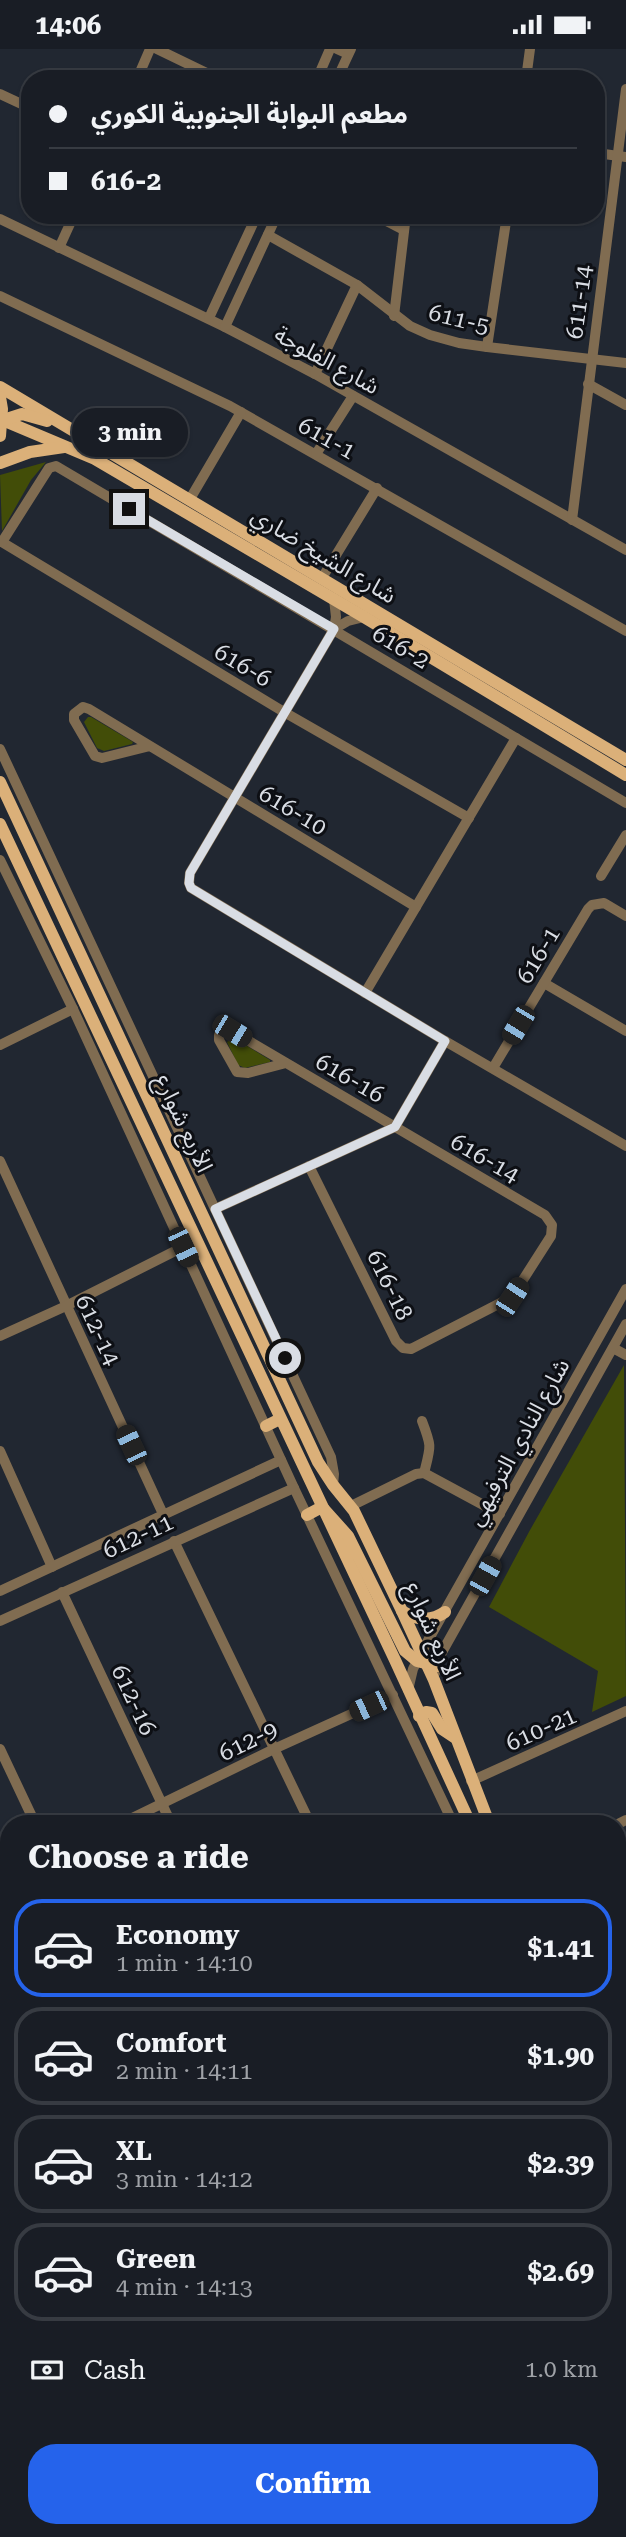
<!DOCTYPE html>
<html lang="en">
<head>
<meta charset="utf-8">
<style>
  :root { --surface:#191d25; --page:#262a32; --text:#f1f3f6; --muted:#9fa2a7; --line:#373b42; --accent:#2563eb }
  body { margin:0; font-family:"Roboto Serif","Noto Sans Arabic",serif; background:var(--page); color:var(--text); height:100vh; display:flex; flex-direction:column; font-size:26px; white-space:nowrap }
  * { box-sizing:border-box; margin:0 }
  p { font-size:23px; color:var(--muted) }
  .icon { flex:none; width:38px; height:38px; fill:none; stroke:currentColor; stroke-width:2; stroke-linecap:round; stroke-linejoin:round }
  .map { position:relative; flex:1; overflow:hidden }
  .side { position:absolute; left:0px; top:1766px; width:626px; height:723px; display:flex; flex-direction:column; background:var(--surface); border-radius:28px 28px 0 0; box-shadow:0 2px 5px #0004,0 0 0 2px var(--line) }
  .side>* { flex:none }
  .guide { position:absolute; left:21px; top:21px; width:584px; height:154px; border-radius:28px; box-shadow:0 2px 5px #0004,0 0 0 2px var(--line); display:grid; align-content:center; height:154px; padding:0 28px; background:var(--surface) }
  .end { position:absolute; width:32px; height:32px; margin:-16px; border:9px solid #d9dde4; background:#111; box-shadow:0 0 0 4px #111 }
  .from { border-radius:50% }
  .bubble { position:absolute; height:49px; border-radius:24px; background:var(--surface); box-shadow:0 2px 5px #0004,0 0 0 2px var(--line); font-size:23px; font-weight:700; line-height:49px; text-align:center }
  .car { position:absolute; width:21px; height:42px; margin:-21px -10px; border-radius:9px; box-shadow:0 0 5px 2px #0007; background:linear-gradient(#222 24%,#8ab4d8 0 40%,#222 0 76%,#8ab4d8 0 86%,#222 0) }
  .guide b { display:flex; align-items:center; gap:24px; height:66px; font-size:26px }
  .guide b+b { border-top:2px solid var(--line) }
  .guide i { width:18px; height:18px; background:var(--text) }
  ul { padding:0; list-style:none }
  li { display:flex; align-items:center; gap:21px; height:98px; margin:0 14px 10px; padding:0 14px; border:4px solid var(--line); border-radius:28px }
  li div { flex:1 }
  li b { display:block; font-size:26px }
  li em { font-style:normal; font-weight:700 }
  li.selected { border-color:var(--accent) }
  li>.icon { width:63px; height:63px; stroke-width:1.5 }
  h2 { padding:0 28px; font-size:32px; line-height:84px }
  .pay { display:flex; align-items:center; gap:18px; height:77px; padding:0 28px; font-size:26px }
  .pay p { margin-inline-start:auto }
  .button { display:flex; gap:14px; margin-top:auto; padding:14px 28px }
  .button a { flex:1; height:80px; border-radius:28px; background:var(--accent); color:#fff; font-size:28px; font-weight:700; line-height:80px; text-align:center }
  .status { display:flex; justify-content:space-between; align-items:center; height:49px; padding:0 35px; background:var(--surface); direction:ltr }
  .status svg { height:19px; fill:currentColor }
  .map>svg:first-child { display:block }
  .green { fill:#424d08 }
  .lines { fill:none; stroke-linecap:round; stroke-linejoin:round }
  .minor { stroke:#806c51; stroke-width:10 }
  .major { stroke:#dbb079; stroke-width:12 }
  .rail-casing { stroke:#bbbfc7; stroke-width:5 }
  .rail { stroke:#0d0f14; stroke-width:2.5; stroke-dasharray:8; stroke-linecap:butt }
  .route { stroke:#d9dde4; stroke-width:9 }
  .labels { text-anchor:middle; stroke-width:6; stroke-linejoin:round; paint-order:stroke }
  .street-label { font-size:23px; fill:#d9dde4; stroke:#0d0f14 }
</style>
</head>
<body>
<div class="status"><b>14:06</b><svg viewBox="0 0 49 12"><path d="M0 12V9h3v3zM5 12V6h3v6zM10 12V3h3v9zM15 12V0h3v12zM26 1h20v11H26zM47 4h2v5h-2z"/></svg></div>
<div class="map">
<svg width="626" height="2488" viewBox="0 0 626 2488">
  <rect width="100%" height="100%" fill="#212731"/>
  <g class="green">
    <path d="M 46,413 L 31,431 L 2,482 L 0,426 Z"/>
    <path d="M 88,668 L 91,668 L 133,693 L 132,695 L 104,702 L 97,699 L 84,673 Z"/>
    <path d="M 234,989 L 270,1011 L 270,1013 L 245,1019 L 238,1016 L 227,993 Z"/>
    <path d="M 624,1316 L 626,1647 L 592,1663 L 598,1622 L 489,1558 L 530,1481 Z"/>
  </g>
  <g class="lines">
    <g class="minor">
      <path d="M 157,0 L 219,30"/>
      <path d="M 337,0 L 348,5"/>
      <path d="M 137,30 L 150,0"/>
      <path d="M 317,30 L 330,0"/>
      <path d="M 337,30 L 351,0"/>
      <path d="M 526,30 L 530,0"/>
      <path d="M 0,45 L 30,59"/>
      <path d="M 597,104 L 626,108"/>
      <path d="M 375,166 L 404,181"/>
      <path d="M 0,170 L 225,278 L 315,325 L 626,501"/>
      <path d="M 268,186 L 357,236 L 410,277 L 430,286 L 459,294 L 487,298 L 626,314"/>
      <path d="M 59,199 L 74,166"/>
      <path d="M 0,247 L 230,357 L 626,582"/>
      <path d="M 394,267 L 406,166"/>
      <path d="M 209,269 L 257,166"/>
      <path d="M 225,278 L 277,166"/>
      <path d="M 487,298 L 507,166"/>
      <path d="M 315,325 L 357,236"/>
      <path d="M 588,335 L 626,356"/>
      <path d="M 316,405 L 353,347"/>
      <path d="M 190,450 L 241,363"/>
      <path d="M 572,471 L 626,40"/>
      <path d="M 0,492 L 284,663 L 469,769"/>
      <path d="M 2,493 L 49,419 L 56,417 L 626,754"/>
      <path d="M 322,529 L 377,439"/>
      <path d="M 334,550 L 336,568 L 334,580 L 190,824 L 189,834 L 191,839 L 445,992 L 626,1097"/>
      <path d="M 334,580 L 348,572 L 364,568"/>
      <path d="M 150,697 L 102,709 L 95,707 L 74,671 L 74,665 L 83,658 L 89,660 L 416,858"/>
      <path d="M 0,700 L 331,1408 L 334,1425 L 333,1436"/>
      <path d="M 0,811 L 73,960 L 294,1439 L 453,1774"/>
      <path d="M 601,827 L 626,786"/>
      <path d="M 544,934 L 626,982"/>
      <path d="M 365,944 L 516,689"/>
      <path d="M 0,996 L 73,960"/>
      <path d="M 286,1014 L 248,1024 L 237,1023 L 219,991 L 219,986 L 226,981 L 232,982 L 545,1166 L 552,1176 L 551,1187 L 512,1248 L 411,1300 L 403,1299 L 396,1292 L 309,1117"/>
      <path d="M 493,1019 L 588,860 L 592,856 L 604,854 L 626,867"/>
      <path d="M 0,1112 L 163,1465"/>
      <path d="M 215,1160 L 395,1078 L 445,992"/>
      <path d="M 0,1287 L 66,1257 L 183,1198"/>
      <path d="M 613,1299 L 626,1306"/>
      <path d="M 422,1372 C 432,1398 431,1397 424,1424"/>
      <path d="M 0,1402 L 52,1518"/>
      <path d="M 351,1457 L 416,1425 L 424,1424 L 500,1465"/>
      <path d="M 174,1492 L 310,1774"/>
      <path d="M 0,1542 L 281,1411"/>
      <path d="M 62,1543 L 171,1774"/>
      <path d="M 0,1572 L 294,1439"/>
      <path d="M 435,1624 L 441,1605 L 626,1275"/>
      <path d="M 408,1641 L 413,1620 L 421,1604 L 626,1240"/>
      <path d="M 0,1700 L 35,1774"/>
      <path d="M 471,1732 L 626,1662"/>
      <path d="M 122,1774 L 274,1700 L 393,1646"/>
      <path d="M 618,1775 L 626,1771"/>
      <path d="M 0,1833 L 9,1829"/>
      <path d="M 618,1888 L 626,1884"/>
      <path d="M 0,1934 L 9,1940"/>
      <path d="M 0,1957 L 9,1964"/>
      <path d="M 618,2001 L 626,1997"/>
      <path d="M 618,2013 L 626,2031"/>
      <path d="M 0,2128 L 9,2129"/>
      <path d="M 618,2131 L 626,2150"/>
      <path d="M 0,2203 L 9,2205"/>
      <path d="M 0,2254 L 9,2261"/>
      <path d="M 0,2321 L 9,2328"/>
      <path d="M 618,2367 L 626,2364"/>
      <path d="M 618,2435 L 626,2453"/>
      <path d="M 0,2455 L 9,2462"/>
      <path d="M 30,2480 L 40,2488"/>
      <path d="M 176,2480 L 185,2488"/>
      <path d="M 231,2480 L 235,2488"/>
      <path d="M 504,2480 L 508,2488"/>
      <path d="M 369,2488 L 385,2480"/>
    </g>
    <g class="major">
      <path d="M 0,338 L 626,711"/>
      <path d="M 0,348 L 2,360 L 0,387"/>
      <path d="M 0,370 L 95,410 L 364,568 L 626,726"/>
      <path d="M 0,372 L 22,365 L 47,372"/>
      <path d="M 0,414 L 30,403 L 64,398"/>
      <path d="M 0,733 L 318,1413 L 333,1436 L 354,1462 L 402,1562 L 434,1631 L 489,1774"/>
      <path d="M 0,775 L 395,1611 L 470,1774"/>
      <path d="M 266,1377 L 280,1370"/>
      <path d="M 307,1466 L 322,1458 L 348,1487 L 405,1602 L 417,1612 L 437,1617"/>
      <path d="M 402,1562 C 416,1571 431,1573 445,1563"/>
      <path d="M 419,1667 L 426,1663 L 432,1664 L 442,1680 L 454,1688"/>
      <path d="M 618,2049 L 626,2067"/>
      <path d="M 618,2089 L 626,2108"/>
      <path d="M 618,2129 L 626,2131"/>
    </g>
    <defs>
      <g id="rail">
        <path d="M 0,2413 L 9,2420"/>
        <path d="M 80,2480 L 90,2488"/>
      </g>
    </defs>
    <use href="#rail" class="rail-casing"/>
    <use href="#rail" class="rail"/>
  </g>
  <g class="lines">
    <path class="route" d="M 129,460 L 334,580 L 190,824 L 189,834 L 191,839 L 445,992 L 395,1078 L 215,1160 L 285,1309"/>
  </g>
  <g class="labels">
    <g class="street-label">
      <text transform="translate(579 253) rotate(-82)" y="8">611-14</text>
      <text transform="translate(459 270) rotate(14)" y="8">611-5</text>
      <text transform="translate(327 311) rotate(29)" y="8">شارع الفلوجة</text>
      <text transform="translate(327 389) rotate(29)" y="8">611-1</text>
      <text transform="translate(324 506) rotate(31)" y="8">شارع الشيخ ضاري</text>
      <text transform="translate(401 598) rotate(31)" y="8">616-2</text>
      <text transform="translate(243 616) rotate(31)" y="8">616-6</text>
      <text transform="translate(293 761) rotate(31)" y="8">616-10</text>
      <text transform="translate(538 906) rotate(-59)" y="8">616-1</text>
      <text transform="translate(350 1029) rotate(30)" y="8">616-16</text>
      <text transform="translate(184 1074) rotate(65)" y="8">الأربع شوارع</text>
      <text transform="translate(485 1109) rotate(30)" y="8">616-14</text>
      <text transform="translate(390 1236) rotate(64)" y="8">616-18</text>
      <text transform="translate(98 1281) rotate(65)" y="8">612-14</text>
      <text transform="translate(518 1393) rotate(-61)" y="8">شارع النادي الترفيهي</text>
      <text transform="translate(138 1487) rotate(-25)" y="8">612-11</text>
      <text transform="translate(433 1582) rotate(66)" y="8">الأربع شوارع</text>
      <text transform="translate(134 1651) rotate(65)" y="8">612-16</text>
      <text transform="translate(541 1680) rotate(-24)" y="8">610-21</text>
      <text transform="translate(248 1692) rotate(-26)" y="8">612-9</text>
    </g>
  </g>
</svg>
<i class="end from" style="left:285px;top:1309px"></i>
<i class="end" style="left:129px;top:460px"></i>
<div class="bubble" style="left:72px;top:359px;width:116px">3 min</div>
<i class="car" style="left:518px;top:976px;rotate:211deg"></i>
<i class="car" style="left:232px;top:982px;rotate:121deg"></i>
<i class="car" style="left:183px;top:1198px;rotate:155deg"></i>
<i class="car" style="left:512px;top:1248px;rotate:33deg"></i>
<i class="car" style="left:131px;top:1396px;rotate:335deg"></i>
<i class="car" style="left:485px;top:1527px;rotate:29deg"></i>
<i class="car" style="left:369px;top:1657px;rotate:245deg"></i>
<div class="guide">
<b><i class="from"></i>مطعم البوابة الجنوبية الكوري</b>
<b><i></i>616-2</b>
</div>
<section class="side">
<h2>Choose a ride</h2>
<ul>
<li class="selected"><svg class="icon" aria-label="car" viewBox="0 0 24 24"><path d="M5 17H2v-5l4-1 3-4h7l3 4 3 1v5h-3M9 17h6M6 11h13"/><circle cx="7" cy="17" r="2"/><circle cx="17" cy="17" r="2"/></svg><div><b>Economy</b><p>1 min · 14:10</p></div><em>$1.41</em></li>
<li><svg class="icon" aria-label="car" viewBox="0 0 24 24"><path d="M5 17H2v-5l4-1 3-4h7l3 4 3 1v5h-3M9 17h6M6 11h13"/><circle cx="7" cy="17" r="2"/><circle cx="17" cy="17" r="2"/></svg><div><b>Comfort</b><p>2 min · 14:11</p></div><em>$1.90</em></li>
<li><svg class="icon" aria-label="car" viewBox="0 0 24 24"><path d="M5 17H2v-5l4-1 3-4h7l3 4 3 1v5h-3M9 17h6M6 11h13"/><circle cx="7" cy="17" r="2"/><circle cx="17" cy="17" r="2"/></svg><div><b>XL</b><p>3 min · 14:12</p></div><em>$2.39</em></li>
<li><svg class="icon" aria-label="car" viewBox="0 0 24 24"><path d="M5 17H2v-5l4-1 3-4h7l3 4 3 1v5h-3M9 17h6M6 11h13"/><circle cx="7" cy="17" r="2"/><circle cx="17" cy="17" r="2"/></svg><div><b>Green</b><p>4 min · 14:13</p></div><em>$2.69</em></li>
</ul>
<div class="pay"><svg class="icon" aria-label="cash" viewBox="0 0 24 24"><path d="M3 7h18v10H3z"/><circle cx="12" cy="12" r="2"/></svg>Cash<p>1.0 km</p></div>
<div class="button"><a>Confirm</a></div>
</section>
</div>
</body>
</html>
